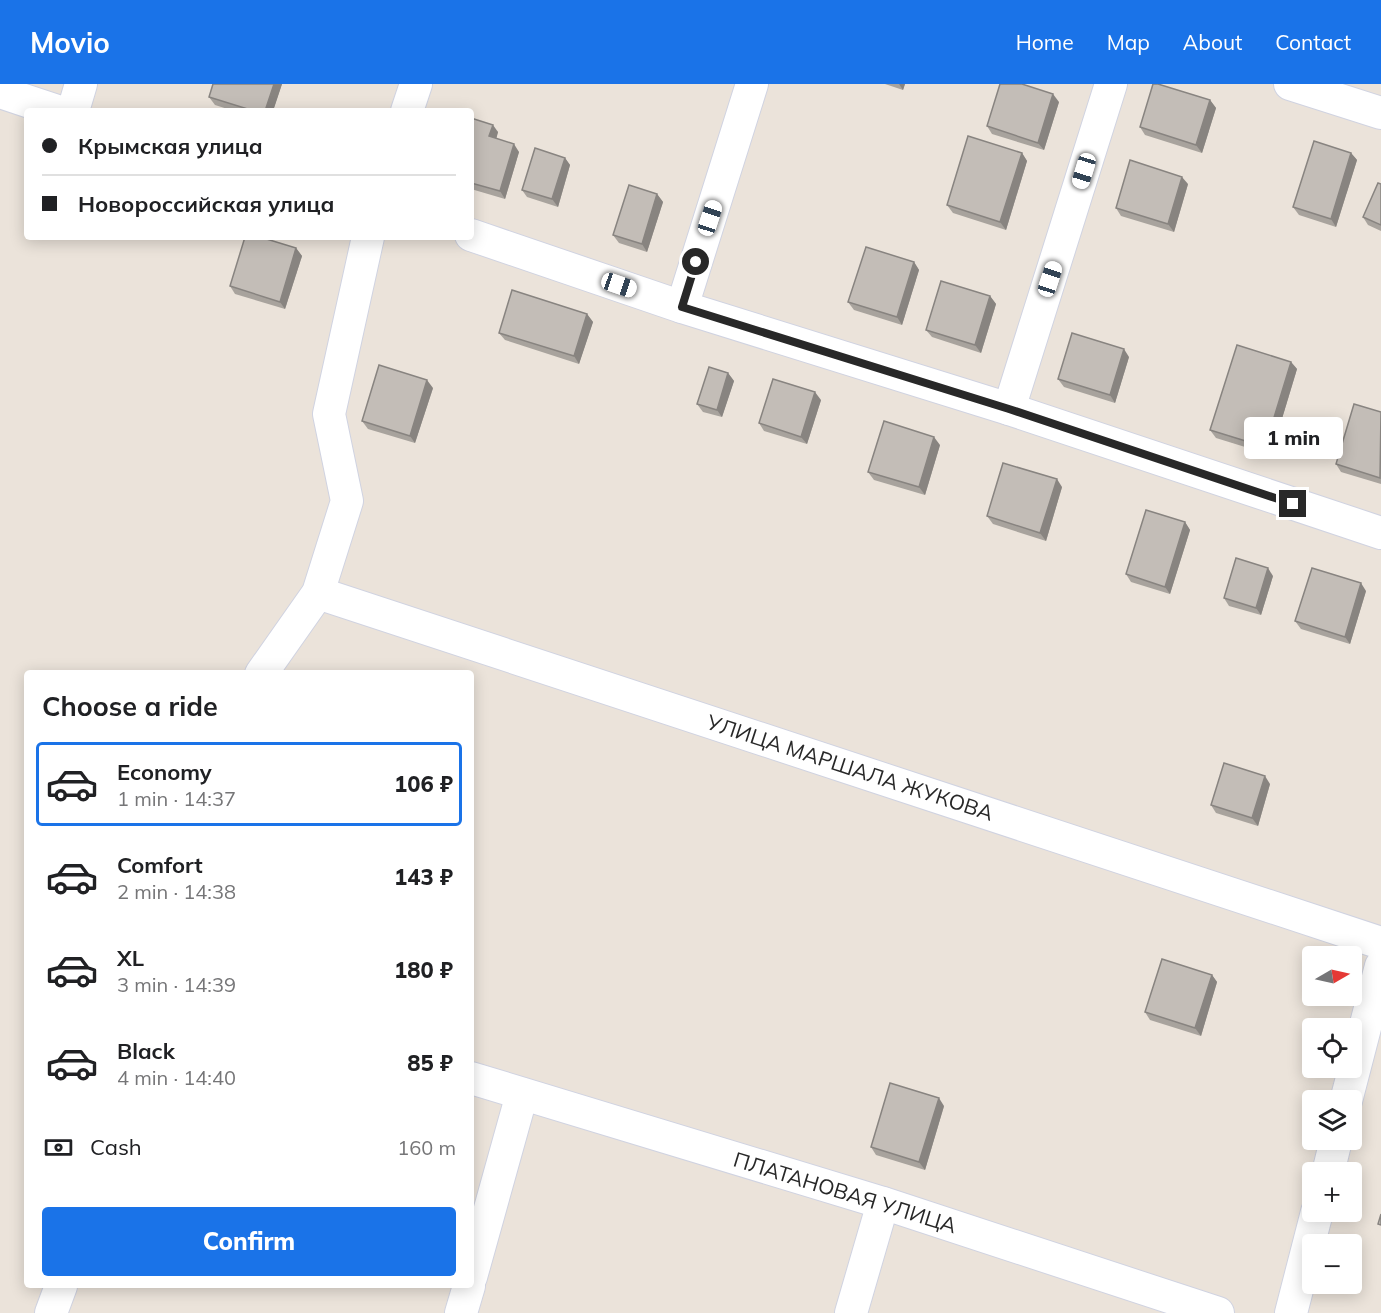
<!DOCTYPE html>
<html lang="en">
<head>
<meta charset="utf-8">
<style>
  :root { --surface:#fff; --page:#f6f6f6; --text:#202124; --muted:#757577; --line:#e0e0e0; --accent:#1a73e8 }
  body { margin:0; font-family:Mulish,sans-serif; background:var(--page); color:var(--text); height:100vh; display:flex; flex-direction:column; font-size:22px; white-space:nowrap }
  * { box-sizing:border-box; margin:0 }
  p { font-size:20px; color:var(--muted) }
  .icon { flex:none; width:33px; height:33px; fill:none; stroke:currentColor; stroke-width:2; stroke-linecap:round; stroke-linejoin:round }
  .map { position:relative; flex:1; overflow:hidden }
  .sheet { position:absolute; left:24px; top:586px; width:450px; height:618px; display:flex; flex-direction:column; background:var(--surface); border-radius:6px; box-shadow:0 3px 15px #0003 }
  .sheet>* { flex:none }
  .guide { position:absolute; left:24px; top:24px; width:450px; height:132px; border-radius:6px; box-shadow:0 3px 15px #0003; display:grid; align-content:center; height:132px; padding:0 18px; background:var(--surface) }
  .needle { width:39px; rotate:81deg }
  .fabs { position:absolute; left:1302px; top:862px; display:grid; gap:12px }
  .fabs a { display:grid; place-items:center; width:60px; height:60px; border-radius:6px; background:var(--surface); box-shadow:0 3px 15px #0003; font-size:30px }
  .end { position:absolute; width:27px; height:27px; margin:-14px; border:8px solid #282828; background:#fff; box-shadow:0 0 0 3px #fff }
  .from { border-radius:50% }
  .bubble { position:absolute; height:42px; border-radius:6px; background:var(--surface); box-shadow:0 3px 15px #0003; font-size:20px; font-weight:800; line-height:42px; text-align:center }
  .car { position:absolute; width:18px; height:36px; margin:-18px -9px; border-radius:8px; box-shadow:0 0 4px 2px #0007; background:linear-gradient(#fff 24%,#345 0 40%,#fff 0 76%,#345 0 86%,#fff 0) }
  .guide b { display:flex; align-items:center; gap:21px; height:57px; font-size:22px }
  .guide b+b { border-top:2px solid var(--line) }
  .guide i { width:15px; height:15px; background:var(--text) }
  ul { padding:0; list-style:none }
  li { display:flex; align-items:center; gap:18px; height:84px; margin:0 12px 9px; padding:0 6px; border:3px solid transparent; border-radius:6px }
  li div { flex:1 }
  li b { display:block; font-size:22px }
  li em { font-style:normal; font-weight:800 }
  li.on { border-color:var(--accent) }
  li>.icon { width:54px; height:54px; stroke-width:1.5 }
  h2 { padding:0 18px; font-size:27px; line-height:72px }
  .pay { display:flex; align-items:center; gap:15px; height:66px; padding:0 18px; font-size:22px }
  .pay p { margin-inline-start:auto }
  .primary-button { display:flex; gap:12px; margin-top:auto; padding:12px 18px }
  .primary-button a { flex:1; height:69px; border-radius:6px; background:var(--accent); color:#fff; font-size:24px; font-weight:800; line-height:69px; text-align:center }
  header { display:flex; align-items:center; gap:36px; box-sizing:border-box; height:84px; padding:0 30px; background:var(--accent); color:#fff }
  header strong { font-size:28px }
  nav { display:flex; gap:33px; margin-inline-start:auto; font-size:21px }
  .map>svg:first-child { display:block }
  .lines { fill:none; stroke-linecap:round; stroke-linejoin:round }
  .street-casing { stroke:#d0d3e1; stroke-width:34 }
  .street { stroke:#fff; stroke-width:32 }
  .wall { fill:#a8a39d }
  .shaded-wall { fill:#888480 }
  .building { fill:#c3bdb7; stroke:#888480; stroke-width:1.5 }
  .route { stroke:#282828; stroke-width:8 }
  .labels { text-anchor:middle; stroke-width:4.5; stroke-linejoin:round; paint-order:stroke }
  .street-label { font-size:21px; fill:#282828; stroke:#fff }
</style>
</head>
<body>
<header>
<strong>Movio</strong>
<nav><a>Home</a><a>Map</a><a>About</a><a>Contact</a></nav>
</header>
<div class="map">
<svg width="1381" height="1229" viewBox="0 0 1381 1229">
  <rect width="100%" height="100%" fill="#ebe3da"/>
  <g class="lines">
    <defs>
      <g id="street">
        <path d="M 1290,0 L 1381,29"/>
        <path d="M 0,8 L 57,27"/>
        <path d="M 73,27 L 81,0"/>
        <path d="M 407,27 L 416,0"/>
        <path d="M 471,151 L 682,223 L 1009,325 L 1381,449"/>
        <path d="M 682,223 L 752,0"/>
        <path d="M 1009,325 L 1111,0"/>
        <path d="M 318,509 L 1381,859"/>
        <path d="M 261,590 L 318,509 L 347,417 L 329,330 L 368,153"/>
        <path d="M 471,994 L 883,1119 L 1218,1229"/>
        <path d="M 1346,1017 L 1381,882"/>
        <path d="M 1328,1089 L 1336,1056"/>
        <path d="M 471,1193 L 522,1010"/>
        <path d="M 51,1229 L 61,1202"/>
        <path d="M 461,1229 L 469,1202"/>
        <path d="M 851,1229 L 883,1119"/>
        <path d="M 1291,1229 L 1317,1128"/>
      </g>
    </defs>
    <use href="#street" class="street-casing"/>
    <use href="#street" class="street"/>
  </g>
  <g class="wall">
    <path d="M 282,0 L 273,27 L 234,27 L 215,21 L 209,13 Z"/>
    <path d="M 885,0 L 905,0 L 903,6 Z"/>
    <path d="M 1210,16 L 1216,24 L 1202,69 L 1145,51 L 1140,43 Z"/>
    <path d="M 1059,18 L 1044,66 L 992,50 L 987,42 Z"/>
    <path d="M 471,34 L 498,48 L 496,54 L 519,68 L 505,115 L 471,105 Z"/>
    <path d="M 1022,69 L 1027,77 L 1006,146 L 953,129 L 947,121 Z"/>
    <path d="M 1351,69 L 1357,76 L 1336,143 L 1299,131 L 1293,123 Z"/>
    <path d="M 565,74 L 570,81 L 558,123 L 527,113 L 522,106 Z"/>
    <path d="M 1188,100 L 1174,148 L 1121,132 L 1116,124 Z"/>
    <path d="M 1381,100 L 1381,147 L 1368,141 L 1363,133 Z"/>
    <path d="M 657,110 L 663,118 L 647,168 L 619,159 L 613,151 Z"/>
    <path d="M 296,164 L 302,172 L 285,225 L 235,210 L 230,202 Z"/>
    <path d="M 914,178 L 919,186 L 902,241 L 854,226 L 848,218 Z"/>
    <path d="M 990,212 L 996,220 L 981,269 L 932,253 L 926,246 Z"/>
    <path d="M 587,230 L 593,238 L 579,280 L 505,256 L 499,249 Z"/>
    <path d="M 1129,273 L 1115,319 L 1064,303 L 1058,295 Z"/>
    <path d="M 1291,278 L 1297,285 L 1271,371 L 1216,354 L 1210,346 Z"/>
    <path d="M 728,289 L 734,297 L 722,333 L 703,328 L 697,320 Z"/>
    <path d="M 433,304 L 415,359 L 368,345 L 362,337 Z"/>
    <path d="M 821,316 L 807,360 L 764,347 L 759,339 Z"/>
    <path d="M 1381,328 L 1381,400 L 1341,388 L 1336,380 Z"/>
    <path d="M 940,361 L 925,411 L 874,396 L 868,388 Z"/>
    <path d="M 1062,403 L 1046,457 L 993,440 L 987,432 Z"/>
    <path d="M 1185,438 L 1190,446 L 1170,510 L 1131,498 L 1126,490 Z"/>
    <path d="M 1273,492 L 1261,531 L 1229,522 L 1224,514 Z"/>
    <path d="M 1366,507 L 1350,560 L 1301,545 L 1295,537 Z"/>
    <path d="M 1270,700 L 1258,742 L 1216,729 L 1211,721 Z"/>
    <path d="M 1212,891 L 1217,898 L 1201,952 L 1150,936 L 1145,928 Z"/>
    <path d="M 944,1022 L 925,1086 L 876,1071 L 871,1063 Z"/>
  </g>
  <g class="shaded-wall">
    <path d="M 274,0 L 282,0 L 273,27 L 265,27 Z"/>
    <path d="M 899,0 L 905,0 L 903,6 Z"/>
    <path d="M 1053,10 L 1059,18 L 1044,66 L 1038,59 Z"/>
    <path d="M 1210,16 L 1216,24 L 1202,69 L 1196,61 Z"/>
    <path d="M 493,41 L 498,48 L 495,60 L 489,52 Z"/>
    <path d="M 514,60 L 519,68 L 505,115 L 500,107 Z"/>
    <path d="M 1022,69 L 1027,77 L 1006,146 L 1000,138 Z"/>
    <path d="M 1351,69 L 1357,76 L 1336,143 L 1331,135 Z"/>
    <path d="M 565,74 L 570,81 L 558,123 L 552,115 Z"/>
    <path d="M 1182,93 L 1188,100 L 1174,148 L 1168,140 Z"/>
    <path d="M 657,110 L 663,118 L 647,168 L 642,160 Z"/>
    <path d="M 296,164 L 302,172 L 285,225 L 280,218 Z"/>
    <path d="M 914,178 L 919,186 L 902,241 L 897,233 Z"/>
    <path d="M 990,212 L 996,220 L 981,269 L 975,261 Z"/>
    <path d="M 587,230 L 593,238 L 579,280 L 574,272 Z"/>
    <path d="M 1124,265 L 1129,273 L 1115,319 L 1110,311 Z"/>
    <path d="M 1291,278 L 1297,285 L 1271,371 L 1265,363 Z"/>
    <path d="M 728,289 L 734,297 L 722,333 L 717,326 Z"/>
    <path d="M 427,296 L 433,304 L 415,359 L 410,352 Z"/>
    <path d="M 815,308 L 821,316 L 807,360 L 801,353 Z"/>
    <path d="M 934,353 L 940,361 L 925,411 L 919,403 Z"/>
    <path d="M 1057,395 L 1062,403 L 1046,457 L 1040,449 Z"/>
    <path d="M 1185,438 L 1190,446 L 1170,510 L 1165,503 Z"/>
    <path d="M 1268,484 L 1273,492 L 1261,531 L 1256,524 Z"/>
    <path d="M 1361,499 L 1366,507 L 1350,560 L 1345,553 Z"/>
    <path d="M 1265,692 L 1270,700 L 1258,742 L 1252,734 Z"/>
    <path d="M 1212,891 L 1217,898 L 1201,952 L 1195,944 Z"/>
    <path d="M 939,1014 L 944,1022 L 925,1086 L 919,1078 Z"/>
  </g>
  <g class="building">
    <path d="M 213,0 L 274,0 L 265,27 L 254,27 L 209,13 Z"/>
    <path d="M 1000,0 L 1022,0 L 1053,10 L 1038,59 L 987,42 Z"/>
    <path d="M 1153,0 L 1158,0 L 1210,16 L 1196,61 L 1140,43 Z"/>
    <path d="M 471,34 L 493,41 L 489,52 L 514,60 L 500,107 L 471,99 Z"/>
    <path d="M 968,52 L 1022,69 L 1000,138 L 947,121 Z"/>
    <path d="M 1314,57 L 1351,69 L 1331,135 L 1293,123 Z"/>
    <path d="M 535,64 L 565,74 L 552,115 L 522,106 Z"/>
    <path d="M 1130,76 L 1182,93 L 1168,140 L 1116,124 Z"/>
    <path d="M 1378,99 L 1381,100 L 1381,141 L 1363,133 Z"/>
    <path d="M 629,101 L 657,110 L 642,160 L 613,151 Z"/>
    <path d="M 245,153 L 260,153 L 296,164 L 280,218 L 230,202 Z"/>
    <path d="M 866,163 L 914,178 L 897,233 L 848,218 Z"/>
    <path d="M 941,197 L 990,212 L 975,261 L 926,246 Z"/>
    <path d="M 512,206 L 587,230 L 574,272 L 499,249 Z"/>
    <path d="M 1072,249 L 1124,265 L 1110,311 L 1058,295 Z"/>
    <path d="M 1237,261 L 1291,278 L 1265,363 L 1210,346 Z"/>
    <path d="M 379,281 L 427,296 L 410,352 L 362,337 Z"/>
    <path d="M 709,283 L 728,289 L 717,326 L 697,320 Z"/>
    <path d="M 773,295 L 815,308 L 801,353 L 759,339 Z"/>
    <path d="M 1354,320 L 1381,328 L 1380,394 L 1336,380 Z"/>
    <path d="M 884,337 L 934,353 L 919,403 L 868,388 Z"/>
    <path d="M 1003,379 L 1057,395 L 1040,449 L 987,432 Z"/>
    <path d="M 1146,426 L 1185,438 L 1165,503 L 1126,490 Z"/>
    <path d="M 1236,474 L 1268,484 L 1256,524 L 1224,514 Z"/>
    <path d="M 1312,484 L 1361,499 L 1345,553 L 1295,537 Z"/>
    <path d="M 1224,679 L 1265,692 L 1252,734 L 1211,721 Z"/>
    <path d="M 1162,875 L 1212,891 L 1195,944 L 1145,928 Z"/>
    <path d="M 890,999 L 939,1014 L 919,1078 L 871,1063 Z"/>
    <path d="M 1381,1130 L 1381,1141 L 1378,1140 Z"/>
  </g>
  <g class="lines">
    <path class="route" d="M 696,178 L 682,223 L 1009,325 L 1293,420"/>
  </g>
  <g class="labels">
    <g class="street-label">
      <text transform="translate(850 684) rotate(18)" y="7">УЛИЦА МАРШАЛА ЖУКОВА</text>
      <text transform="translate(845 1109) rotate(17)" y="7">ПЛАТАНОВАЯ УЛИЦА</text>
    </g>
  </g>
</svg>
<div class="fabs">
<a><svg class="needle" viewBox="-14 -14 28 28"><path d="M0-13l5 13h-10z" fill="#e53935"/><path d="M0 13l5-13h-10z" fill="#757577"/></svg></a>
<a><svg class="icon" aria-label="locate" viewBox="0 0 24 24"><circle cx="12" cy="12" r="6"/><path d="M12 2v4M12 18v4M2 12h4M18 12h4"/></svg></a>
<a><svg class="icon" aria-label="layers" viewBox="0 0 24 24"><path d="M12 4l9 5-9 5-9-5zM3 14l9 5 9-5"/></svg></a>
<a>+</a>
<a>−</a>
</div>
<i class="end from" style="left:696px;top:178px"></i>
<i class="end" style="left:1293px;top:420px"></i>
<div class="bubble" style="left:1244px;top:333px;width:99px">1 min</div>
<i class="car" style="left:1084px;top:87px;rotate:197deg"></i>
<i class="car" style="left:710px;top:134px;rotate:18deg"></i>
<i class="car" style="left:1050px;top:195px;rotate:18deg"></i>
<i class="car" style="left:619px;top:201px;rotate:109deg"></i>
<div class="guide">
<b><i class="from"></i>Крымская улица</b>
<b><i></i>Новороссийская улица</b>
</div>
<section class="sheet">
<h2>Choose a ride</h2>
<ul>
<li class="on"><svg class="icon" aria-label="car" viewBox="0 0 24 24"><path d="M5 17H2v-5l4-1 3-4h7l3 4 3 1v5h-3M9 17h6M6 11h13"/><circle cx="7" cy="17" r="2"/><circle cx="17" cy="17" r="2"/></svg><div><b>Economy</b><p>1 min · 14:37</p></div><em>106 ₽</em></li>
<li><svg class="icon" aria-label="car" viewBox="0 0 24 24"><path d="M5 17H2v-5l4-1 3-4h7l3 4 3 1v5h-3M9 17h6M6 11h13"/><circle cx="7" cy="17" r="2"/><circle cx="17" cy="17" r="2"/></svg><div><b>Comfort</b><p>2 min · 14:38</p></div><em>143 ₽</em></li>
<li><svg class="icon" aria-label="car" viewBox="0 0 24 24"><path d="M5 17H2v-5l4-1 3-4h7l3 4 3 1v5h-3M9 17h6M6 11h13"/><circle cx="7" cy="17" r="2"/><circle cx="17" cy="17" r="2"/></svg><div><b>XL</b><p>3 min · 14:39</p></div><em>180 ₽</em></li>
<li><svg class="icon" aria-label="car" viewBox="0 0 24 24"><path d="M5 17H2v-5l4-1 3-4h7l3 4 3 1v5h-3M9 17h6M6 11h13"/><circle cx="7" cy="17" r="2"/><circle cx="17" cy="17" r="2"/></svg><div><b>Black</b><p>4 min · 14:40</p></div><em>85 ₽</em></li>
</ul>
<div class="pay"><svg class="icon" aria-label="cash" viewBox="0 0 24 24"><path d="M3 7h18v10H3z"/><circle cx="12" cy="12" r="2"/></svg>Cash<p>160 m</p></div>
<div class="primary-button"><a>Confirm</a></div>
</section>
</div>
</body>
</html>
